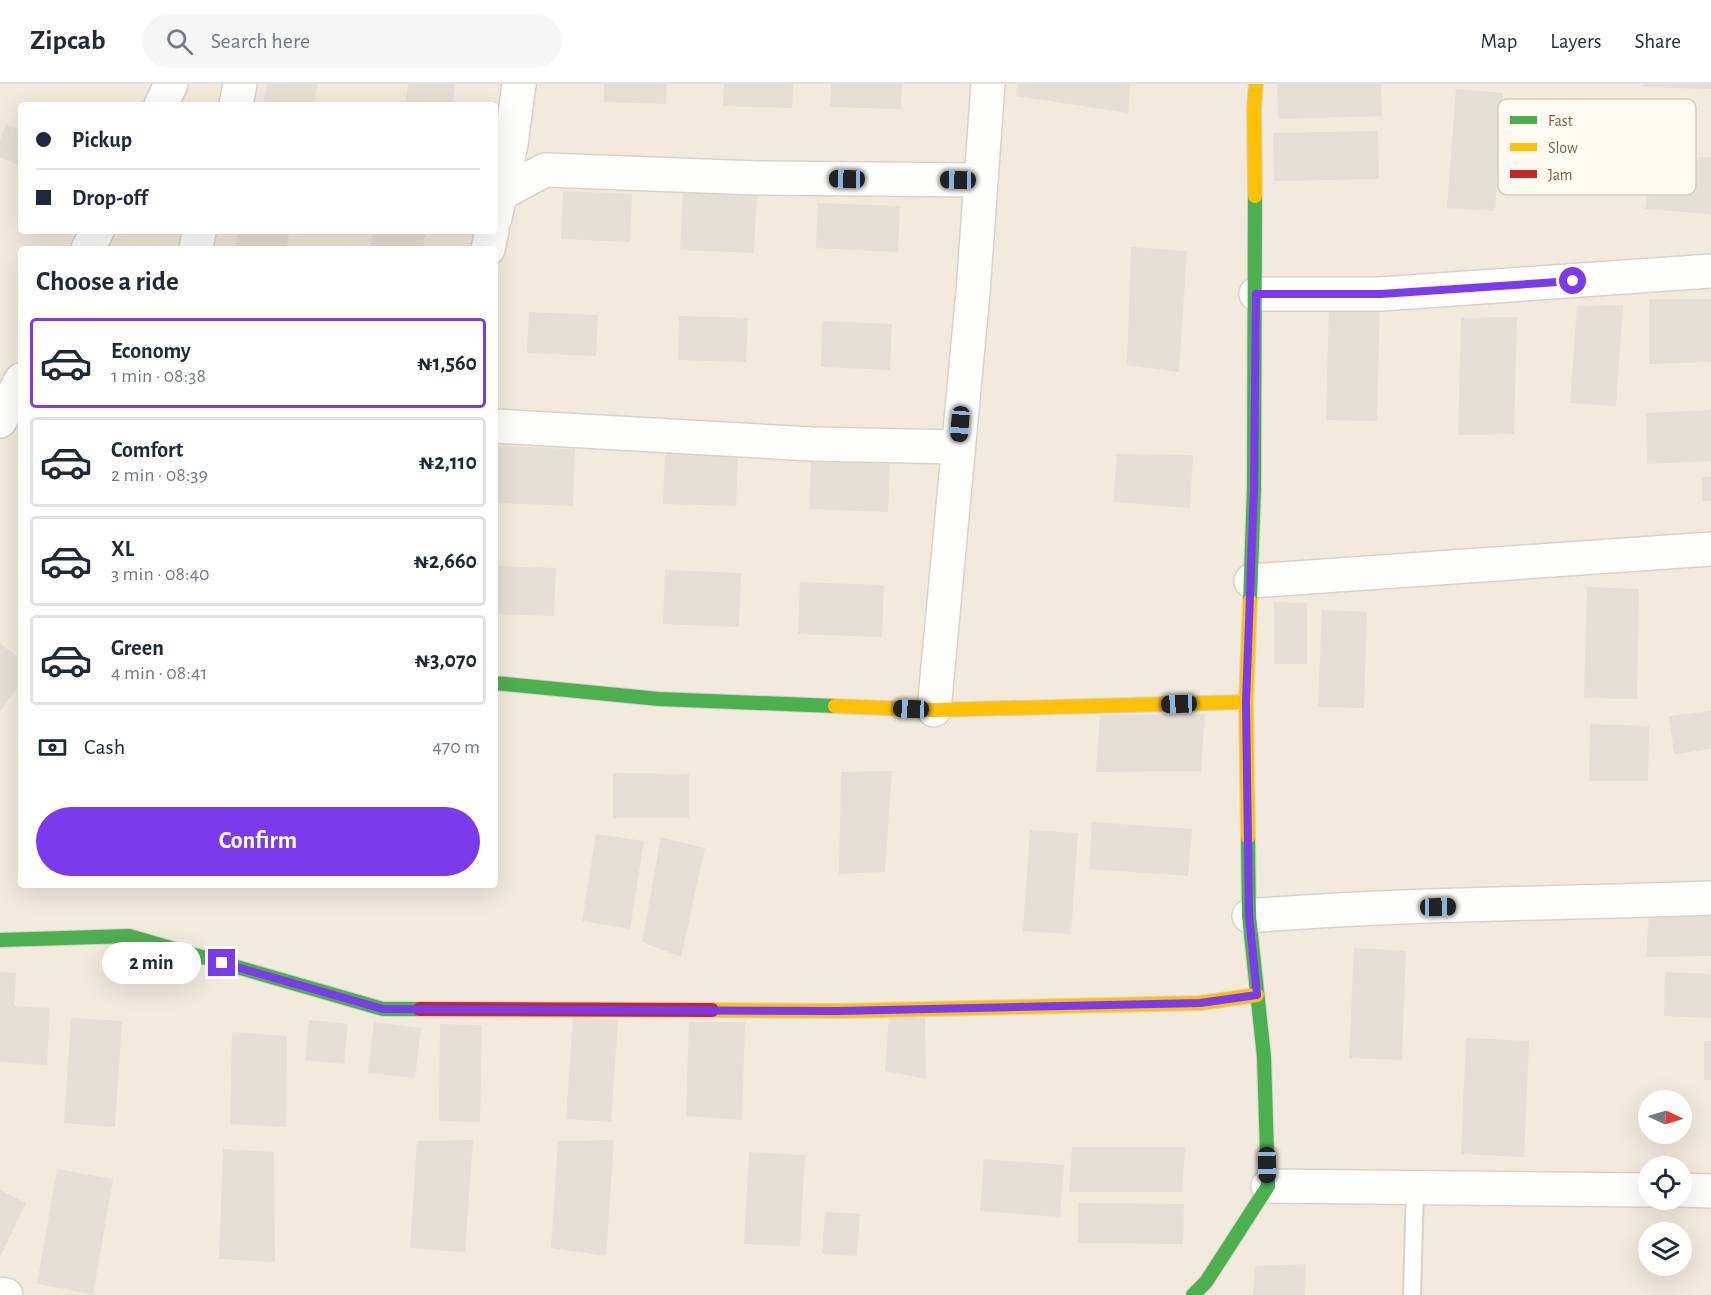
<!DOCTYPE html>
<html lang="en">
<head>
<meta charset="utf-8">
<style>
  :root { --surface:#fff; --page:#f6f6f7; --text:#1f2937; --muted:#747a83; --line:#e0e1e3; --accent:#7c3aed }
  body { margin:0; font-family:"Alegreya Sans",sans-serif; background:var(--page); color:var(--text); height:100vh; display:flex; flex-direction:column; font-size:22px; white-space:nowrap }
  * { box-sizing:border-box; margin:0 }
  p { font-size:20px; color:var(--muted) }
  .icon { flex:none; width:33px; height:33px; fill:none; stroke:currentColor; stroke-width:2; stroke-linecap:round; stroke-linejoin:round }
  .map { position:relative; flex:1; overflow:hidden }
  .panel { position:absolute; left:18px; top:162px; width:480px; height:642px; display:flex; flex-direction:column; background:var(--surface); border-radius:6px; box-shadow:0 6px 24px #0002 }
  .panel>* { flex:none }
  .banner { position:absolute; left:18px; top:18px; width:480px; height:132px; border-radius:6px; box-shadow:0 6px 24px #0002; display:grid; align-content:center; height:132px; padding:0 18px; background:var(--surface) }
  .needle { width:39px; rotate:94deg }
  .tools { position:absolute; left:1638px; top:1006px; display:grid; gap:12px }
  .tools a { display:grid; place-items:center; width:54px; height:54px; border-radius:50%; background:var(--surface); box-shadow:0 6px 24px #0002; font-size:30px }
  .end { position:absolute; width:27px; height:27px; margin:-14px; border:8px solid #7c3aed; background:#fff; box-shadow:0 0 0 3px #fff }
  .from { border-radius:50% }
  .bubble { position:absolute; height:42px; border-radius:21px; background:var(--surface); box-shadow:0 6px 24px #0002; font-size:20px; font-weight:700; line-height:42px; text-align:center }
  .car { position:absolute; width:18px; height:36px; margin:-18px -9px; border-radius:8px; box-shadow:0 0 4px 2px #0007; background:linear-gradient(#222 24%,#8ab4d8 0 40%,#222 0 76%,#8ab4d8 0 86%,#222 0) }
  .banner b { display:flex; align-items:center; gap:21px; height:57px; font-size:22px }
  .banner b+b { border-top:2px solid var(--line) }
  .banner i { width:15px; height:15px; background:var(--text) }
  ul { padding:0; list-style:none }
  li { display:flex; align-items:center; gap:18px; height:90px; margin:0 12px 9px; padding:0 6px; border:3px solid var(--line); border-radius:6px }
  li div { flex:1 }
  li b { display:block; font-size:22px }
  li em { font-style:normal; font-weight:700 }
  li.current { border-color:var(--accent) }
  li>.icon { width:54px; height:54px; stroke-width:1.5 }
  h2 { padding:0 18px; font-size:27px; line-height:72px }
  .pay { display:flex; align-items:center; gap:15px; height:66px; padding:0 18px; font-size:22px }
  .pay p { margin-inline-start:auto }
  .action { display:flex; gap:12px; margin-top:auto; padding:12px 18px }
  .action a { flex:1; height:69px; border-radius:36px; background:var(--accent); color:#fff; font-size:24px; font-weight:700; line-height:69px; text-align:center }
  header { display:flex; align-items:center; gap:36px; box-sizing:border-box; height:84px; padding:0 30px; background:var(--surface); border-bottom:2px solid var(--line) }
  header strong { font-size:28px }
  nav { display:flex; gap:33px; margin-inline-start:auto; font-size:21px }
  .search { width:420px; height:54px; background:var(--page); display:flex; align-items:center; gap:15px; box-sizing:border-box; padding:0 21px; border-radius:33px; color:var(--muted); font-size:22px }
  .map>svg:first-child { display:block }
  .residential { fill:#f2eadc; fill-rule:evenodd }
  .building { fill:#e6dfd6 }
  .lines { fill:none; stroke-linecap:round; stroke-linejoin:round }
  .lane-casing { stroke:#d8d2ca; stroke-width:20 }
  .street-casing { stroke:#d8d2ca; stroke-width:36 }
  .fast-casing { stroke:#d8d2c9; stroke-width:16 }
  .slow-casing { stroke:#d8d2c9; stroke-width:16 }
  .jam-casing { stroke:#d8d2c9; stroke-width:16 }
  .lane { stroke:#fefefd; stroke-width:16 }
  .street { stroke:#fefefd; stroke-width:33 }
  .fast { stroke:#4caf50; stroke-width:14 }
  .slow { stroke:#ffc107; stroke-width:14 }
  .jam { stroke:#c62828; stroke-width:14 }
  .route { stroke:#7c3aed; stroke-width:8 }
  .key { fill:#fffbf2; stroke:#d7cdc0; stroke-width:1.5 }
  .key-label { font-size:16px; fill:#7b624b }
</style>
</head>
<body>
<header>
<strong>Zipcab</strong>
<div class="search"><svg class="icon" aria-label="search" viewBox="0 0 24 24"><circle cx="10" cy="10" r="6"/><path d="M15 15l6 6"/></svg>Search here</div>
<nav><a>Map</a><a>Layers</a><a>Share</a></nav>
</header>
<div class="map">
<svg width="1711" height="1211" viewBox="0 0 1711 1211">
  <rect width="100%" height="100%" fill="#f9f6ef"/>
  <path class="residential" d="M 0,0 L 1711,0 L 1711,1211 L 0,1211 ZM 21,21 L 495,21 L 495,147 L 21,147 ZM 21,165 L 495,165 L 495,801 L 21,801 ZM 1648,1017 L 1682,1017 L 1682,1050 L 1648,1050 ZM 1648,1083 L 1682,1083 L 1682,1116 L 1648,1116 ZM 1648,1149 L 1682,1149 L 1682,1182 L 1648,1182 Z"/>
  <g class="building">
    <path d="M 267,0 L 317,0 L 314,21 L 263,21 Z"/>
    <path d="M 408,0 L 455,0 L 452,21 L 405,21 Z"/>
    <path d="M 604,0 L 667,0 L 666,20 L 604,18 Z"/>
    <path d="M 724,0 L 793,0 L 792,24 L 723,22 Z"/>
    <path d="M 831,0 L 902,0 L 901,25 L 830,23 Z"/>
    <path d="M 1017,0 L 1130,0 L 1128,29 L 1016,12 Z"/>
    <path d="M 1277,0 L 1381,0 L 1382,32 L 1278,35 Z"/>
    <path d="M 1643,0 L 1711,0 L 1711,5 L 1643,3 Z"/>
    <path d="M 1456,5 L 1503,9 L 1495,127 L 1447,124 Z"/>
    <path d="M 6,40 L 21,46 L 21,82 L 0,73 L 0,56 Z"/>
    <path d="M 1378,47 L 1379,95 L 1274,97 L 1273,49 Z"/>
    <path d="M 1711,73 L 1711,130 L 1645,125 L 1653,75 Z"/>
    <path d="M 683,105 L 757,107 L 754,169 L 680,166 Z"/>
    <path d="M 563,107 L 632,110 L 630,158 L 561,155 Z"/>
    <path d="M 818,119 L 900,122 L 898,168 L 816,164 Z"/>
    <path d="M 238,147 L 289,147 L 287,165 L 235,165 Z"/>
    <path d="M 373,147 L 426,147 L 423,165 L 370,165 Z"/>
    <path d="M 1131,163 L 1187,167 L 1179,288 L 1127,281 Z"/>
    <path d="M 1649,215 L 1711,215 L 1711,278 L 1649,280 Z"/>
    <path d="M 1329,221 L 1380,223 L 1377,337 L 1326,336 Z"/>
    <path d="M 1623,221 L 1616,322 L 1570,319 L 1577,222 Z"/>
    <path d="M 529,228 L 598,231 L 596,272 L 527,269 Z"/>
    <path d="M 679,232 L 748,234 L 746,278 L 678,276 Z"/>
    <path d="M 1517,233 L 1514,350 L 1458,351 L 1461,234 Z"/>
    <path d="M 822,237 L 892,240 L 890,286 L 821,283 Z"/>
    <path d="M 1711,326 L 1711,377 L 1647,380 L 1646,329 Z"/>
    <path d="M 495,362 L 575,365 L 573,422 L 495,419 Z"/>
    <path d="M 665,369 L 738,372 L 736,422 L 663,420 Z"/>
    <path d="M 1117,370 L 1193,371 L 1190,424 L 1113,418 Z"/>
    <path d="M 811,375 L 890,378 L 888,428 L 809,425 Z"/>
    <rect x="1702" y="393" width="9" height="24"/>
    <path d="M 495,482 L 556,484 L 554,532 L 495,530 Z"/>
    <path d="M 665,486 L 741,489 L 739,543 L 663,540 Z"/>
    <path d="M 800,498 L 884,501 L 882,553 L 798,550 Z"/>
    <path d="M 1587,503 L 1639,505 L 1637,615 L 1584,614 Z"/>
    <path d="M 1274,518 L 1307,519 L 1307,580 L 1274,580 Z"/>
    <path d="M 1322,526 L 1367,528 L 1364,624 L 1318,623 Z"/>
    <path d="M 0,560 L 21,575 L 21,599 L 0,627 Z"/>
    <path d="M 1711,627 L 1711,665 L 1674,670 L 1669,632 Z"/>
    <path d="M 1205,630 L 1201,687 L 1096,688 L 1100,631 Z"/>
    <path d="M 1590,640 L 1649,642 L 1648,697 L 1589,697 Z"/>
    <path d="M 892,687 L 885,788 L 839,790 L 841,688 Z"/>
    <path d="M 613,689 L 689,690 L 689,734 L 613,734 Z"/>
    <path d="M 1092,738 L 1192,745 L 1188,792 L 1089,785 Z"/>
    <path d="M 1030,746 L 1078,749 L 1071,850 L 1023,847 Z"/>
    <path d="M 596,750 L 644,757 L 630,845 L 582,837 Z"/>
    <path d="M 661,753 L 705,764 L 681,873 L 642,858 Z"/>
    <path d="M 1711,816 L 1711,872 L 1646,873 L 1650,817 Z"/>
    <path d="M 1354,864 L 1406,867 L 1402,976 L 1349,974 Z"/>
    <path d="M 0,888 L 16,889 L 14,922 L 50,924 L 47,981 L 0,978 Z"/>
    <path d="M 1665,888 L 1711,890 L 1711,934 L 1664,932 Z"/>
    <path d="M 889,931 L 925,934 L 926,995 L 885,987 Z"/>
    <path d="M 573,933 L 618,936 L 611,1038 L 566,1035 Z"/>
    <path d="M 71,934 L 122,937 L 115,1043 L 64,1039 Z"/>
    <path d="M 309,936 L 348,940 L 344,980 L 305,976 Z"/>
    <path d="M 374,938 L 421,944 L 415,994 L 368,989 Z"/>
    <path d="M 689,938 L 745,938 L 742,1036 L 686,1032 Z"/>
    <path d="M 440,940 L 482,941 L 480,1038 L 439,1037 Z"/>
    <path d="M 232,948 L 287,952 L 286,1043 L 230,1040 Z"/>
    <path d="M 1466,954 L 1529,957 L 1524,1073 L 1461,1070 Z"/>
    <rect x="1704" y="957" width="7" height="39"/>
    <path d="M 473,1056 L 465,1168 L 410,1164 L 417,1057 Z"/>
    <path d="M 614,1056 L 606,1172 L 551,1164 L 558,1057 Z"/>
    <path d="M 1072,1063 L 1185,1063 L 1182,1108 L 1069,1108 Z"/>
    <path d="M 223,1065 L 274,1068 L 275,1178 L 219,1175 Z"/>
    <path d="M 749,1068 L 805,1071 L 800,1162 L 744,1160 Z"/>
    <path d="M 984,1075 L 1064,1081 L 1060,1133 L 980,1127 Z"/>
    <path d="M 57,1085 L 113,1095 L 93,1210 L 37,1200 Z"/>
    <path d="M 0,1106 L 26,1119 L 0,1173 Z"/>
    <path d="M 1078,1119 L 1184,1120 L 1183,1160 L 1078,1159 Z"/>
    <path d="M 825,1128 L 860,1130 L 857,1172 L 822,1170 Z"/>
    <path d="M 1306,1180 L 1305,1211 L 1253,1211 L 1255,1182 Z"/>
  </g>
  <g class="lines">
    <defs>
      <path id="lane" d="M 1412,1211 L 1415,1104"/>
      <g id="street">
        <path d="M 161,21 L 171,0"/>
        <path d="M 236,21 L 240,0"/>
        <path d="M 500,110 L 545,86 L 757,94 L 981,96"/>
        <path d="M 495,134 L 511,60 L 519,0"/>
        <path d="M 88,165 L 97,147"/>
        <path d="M 196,165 L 199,147"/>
        <path d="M 488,165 L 492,147"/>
        <path d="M 1256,210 L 1381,210 L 1711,187"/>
        <path d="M 0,337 L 21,296"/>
        <path d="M 495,342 L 812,360 L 958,363"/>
        <path d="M 1251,497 L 1711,465"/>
        <path d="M 934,626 L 973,208 L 988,0"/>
        <path d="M 1249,832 C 1402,819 1557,820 1711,814"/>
        <path d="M 1268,1102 L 1648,1106"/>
        <path d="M 1682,1106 L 1711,1107"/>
        <path d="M 0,1210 L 6,1211"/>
      </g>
      <g id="fast">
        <path d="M 1250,517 L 1254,404 L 1255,112"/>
        <path d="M 495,599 L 659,615 L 835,622"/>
        <path d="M 0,856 L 129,852 L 383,925 L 420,925"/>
        <path d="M 1193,1211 L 1206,1198 L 1268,1102 L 1264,973 L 1249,832 L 1248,753"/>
      </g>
      <g id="slow">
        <path d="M 1255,112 L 1254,24 L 1256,0"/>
        <path d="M 835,622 L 934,626 L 1246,618"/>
        <path d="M 1248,753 L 1246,618 L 1250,517"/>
        <path d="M 712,926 L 839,927 L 1200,919 L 1257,911"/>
      </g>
      <path id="jam" d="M 420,925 L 712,926"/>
    </defs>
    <use href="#lane" class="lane-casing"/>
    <use href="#street" class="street-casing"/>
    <use href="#fast" class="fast-casing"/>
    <use href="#slow" class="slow-casing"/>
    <use href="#jam" class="jam-casing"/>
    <use href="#lane" class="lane"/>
    <use href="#street" class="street"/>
    <use href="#fast" class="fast"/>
    <use href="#slow" class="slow"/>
    <use href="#jam" class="jam"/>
  </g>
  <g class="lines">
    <path class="route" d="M 222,879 L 383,925 L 839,927 L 1200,919 L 1257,911 L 1249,832 L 1246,618 L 1254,404 L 1256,210 L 1381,210 L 1573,197"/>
  </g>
  <rect x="1498" y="15" width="198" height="96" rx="9" class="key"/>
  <rect x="1510" y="32" width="27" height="8" fill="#4caf50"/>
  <rect x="1510" y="59" width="27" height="8" fill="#ffc107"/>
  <rect x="1510" y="86" width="27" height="8" fill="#c62828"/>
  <g class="key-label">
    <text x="1548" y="42">Fast</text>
    <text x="1548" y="69">Slow</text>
    <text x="1548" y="96">Jam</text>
  </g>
</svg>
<div class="tools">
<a><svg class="needle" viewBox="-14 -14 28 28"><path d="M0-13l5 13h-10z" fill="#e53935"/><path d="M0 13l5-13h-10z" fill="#747a83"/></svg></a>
<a><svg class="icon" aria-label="locate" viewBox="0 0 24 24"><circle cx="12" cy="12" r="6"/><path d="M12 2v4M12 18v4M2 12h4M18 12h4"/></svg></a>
<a><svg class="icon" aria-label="layers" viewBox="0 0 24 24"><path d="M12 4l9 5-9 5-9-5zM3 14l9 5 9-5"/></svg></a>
</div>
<i class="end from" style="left:1573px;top:197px"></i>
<i class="end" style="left:222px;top:879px"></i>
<div class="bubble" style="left:102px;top:858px;width:99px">2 min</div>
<i class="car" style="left:847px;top:95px;rotate:271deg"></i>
<i class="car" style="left:958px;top:96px;rotate:271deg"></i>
<i class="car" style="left:960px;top:340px;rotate:185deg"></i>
<i class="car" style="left:1179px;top:620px;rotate:268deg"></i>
<i class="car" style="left:911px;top:625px;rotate:272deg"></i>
<i class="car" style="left:1438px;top:823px;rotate:89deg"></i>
<i class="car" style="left:1267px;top:1081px;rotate:179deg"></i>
<div class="banner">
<b><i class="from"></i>Pickup</b>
<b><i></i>Drop-off</b>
</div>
<section class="panel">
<h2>Choose a ride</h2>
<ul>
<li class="current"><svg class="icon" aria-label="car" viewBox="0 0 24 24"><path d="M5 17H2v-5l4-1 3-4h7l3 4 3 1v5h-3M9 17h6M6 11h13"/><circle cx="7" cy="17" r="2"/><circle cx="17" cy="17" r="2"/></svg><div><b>Economy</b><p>1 min · 08:38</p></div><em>₦1,560</em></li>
<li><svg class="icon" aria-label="car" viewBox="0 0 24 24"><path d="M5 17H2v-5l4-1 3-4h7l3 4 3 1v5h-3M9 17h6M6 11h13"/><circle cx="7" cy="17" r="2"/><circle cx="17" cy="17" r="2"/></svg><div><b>Comfort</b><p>2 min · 08:39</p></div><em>₦2,110</em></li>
<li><svg class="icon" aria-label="car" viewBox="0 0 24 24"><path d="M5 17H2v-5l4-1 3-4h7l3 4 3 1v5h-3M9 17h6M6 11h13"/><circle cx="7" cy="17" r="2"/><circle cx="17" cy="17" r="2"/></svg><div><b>XL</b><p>3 min · 08:40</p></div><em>₦2,660</em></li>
<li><svg class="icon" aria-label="car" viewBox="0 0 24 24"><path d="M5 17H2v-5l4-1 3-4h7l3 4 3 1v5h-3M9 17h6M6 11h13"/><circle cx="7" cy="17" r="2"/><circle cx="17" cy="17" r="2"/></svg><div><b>Green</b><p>4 min · 08:41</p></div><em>₦3,070</em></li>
</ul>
<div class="pay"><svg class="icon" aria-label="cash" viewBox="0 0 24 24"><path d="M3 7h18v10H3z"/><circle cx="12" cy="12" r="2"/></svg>Cash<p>470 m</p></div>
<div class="action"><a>Confirm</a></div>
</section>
</div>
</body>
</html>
